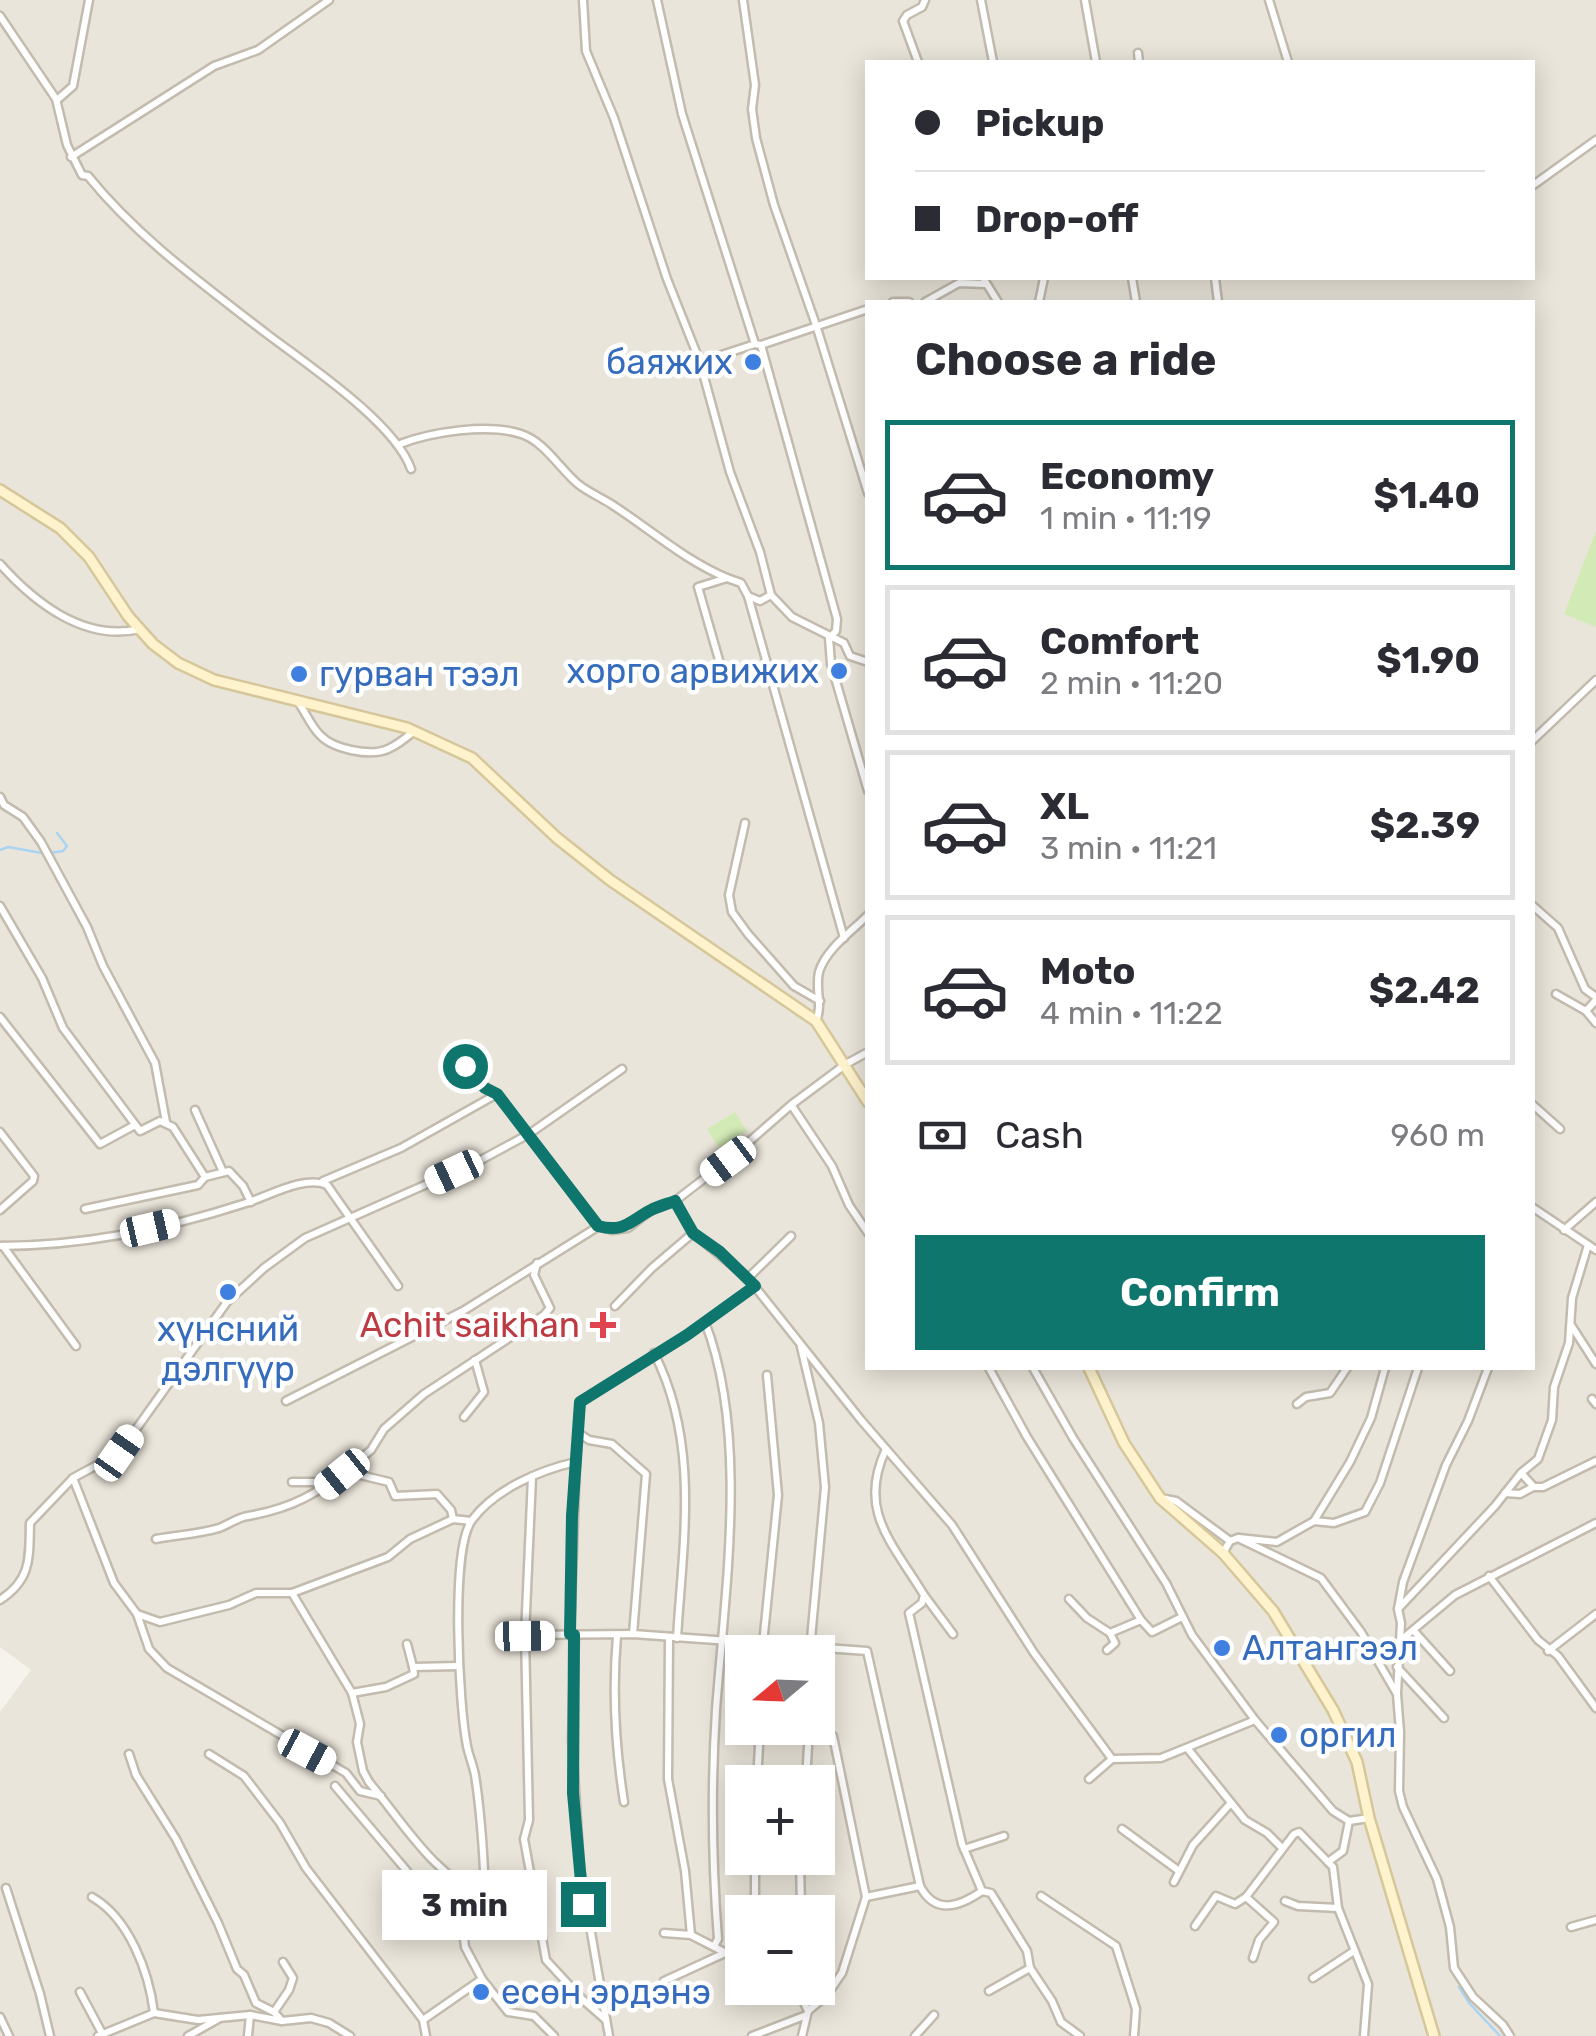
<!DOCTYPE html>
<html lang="en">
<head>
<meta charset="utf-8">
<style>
  :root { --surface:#fff; --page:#f7f7f7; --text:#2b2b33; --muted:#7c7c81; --line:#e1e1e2; --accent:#0f766e }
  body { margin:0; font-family:Rubik,sans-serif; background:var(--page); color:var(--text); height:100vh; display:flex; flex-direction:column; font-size:38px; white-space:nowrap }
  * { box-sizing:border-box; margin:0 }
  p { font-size:32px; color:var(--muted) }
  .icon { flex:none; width:55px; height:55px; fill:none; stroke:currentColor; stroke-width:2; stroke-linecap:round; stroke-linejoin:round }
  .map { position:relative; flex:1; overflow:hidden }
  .drawer { position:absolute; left:865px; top:300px; width:670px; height:1070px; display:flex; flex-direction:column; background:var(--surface); border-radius:0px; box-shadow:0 5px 25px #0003 }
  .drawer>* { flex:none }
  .hud { position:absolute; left:865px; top:60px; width:670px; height:220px; border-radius:0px; box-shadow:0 5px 25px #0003; display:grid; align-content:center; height:220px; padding:0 50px; background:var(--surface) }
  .needle { width:65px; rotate:251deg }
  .tools { position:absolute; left:725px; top:1635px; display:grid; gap:20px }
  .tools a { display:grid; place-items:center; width:110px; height:110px; border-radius:0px; background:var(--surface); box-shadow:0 5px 25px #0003; font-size:50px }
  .end { position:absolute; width:45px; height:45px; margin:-22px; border:12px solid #0f766e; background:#fff; box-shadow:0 0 0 5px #fff }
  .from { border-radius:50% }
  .bubble { position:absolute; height:70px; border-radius:0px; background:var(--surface); box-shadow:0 5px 25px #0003; font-size:32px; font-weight:700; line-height:70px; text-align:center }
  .car { position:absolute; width:30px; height:60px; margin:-30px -15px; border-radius:12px; box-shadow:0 0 8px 2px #0007; background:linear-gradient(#fff 24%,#345 0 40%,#fff 0 76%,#345 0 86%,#fff 0) }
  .hud b { display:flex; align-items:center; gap:35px; height:95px; font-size:38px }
  .hud b+b { border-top:2px solid var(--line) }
  .hud i { width:25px; height:25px; background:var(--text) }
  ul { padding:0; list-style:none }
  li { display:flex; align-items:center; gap:30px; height:150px; margin:0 20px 15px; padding:0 30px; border:5px solid var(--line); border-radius:0px }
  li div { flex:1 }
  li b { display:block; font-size:38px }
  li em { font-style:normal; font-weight:700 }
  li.on { border-color:var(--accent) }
  li>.icon { width:90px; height:90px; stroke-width:1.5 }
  h2 { padding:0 50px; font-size:45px; line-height:120px }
  .pay { display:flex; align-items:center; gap:25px; height:110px; padding:0 50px; font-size:38px }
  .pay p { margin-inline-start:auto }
  .primary-button { display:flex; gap:20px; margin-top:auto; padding:20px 50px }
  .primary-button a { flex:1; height:115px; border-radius:0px; background:var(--accent); color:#fff; font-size:40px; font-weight:700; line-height:115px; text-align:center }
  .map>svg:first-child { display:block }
  .residential { fill:#eae5da; fill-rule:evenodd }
  .green { fill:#d2eab5 }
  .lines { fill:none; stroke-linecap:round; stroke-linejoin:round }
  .stream { stroke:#a9d4f2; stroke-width:2.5 }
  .minor-casing { stroke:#c2bbae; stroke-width:11 }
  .secondary-casing { stroke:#d6c79b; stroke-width:14 }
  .minor { stroke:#fff; stroke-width:6 }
  .secondary { stroke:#fff3cd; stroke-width:9 }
  .route { stroke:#0f766e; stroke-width:12 }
  .shop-dot { fill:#3f7fe0; stroke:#fff; stroke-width:4 }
  .health-dot { fill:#e0444e; stroke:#fff; stroke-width:4 }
  .labels { text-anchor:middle; stroke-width:9; stroke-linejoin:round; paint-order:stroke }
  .shop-label { font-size:35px; fill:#366cbe; stroke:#fff; text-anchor:start }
  .health-label { font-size:35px; fill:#be3a42; stroke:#fff; text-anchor:end }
</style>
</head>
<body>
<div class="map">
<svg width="1596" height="2036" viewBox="0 0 1596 2036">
  <rect width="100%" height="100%" fill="#f6f3ec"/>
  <path class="residential" d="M 0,0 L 1596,0 L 1596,2036 L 0,2036 L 0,1712 L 31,1670 L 0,1647 ZM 868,62 L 1532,62 L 1532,278 L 868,278 ZM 868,302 L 1532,302 L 1532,1368 L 868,1368 ZM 742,1652 L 818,1652 L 818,1728 L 742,1728 ZM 742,1782 L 818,1782 L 818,1858 L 742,1858 ZM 742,1912 L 818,1912 L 818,1988 L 742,1988 Z"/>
  <g class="green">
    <path d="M 1596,531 L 1596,627 L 1564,614 Z"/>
    <path d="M 735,1112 L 747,1131 L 719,1148 L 707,1129 Z"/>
  </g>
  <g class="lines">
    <g class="stream">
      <path d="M 0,850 L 8,847 L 42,853"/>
      <path d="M 50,853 L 63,851 L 67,846 L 57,833"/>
      <path d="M 1459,1987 L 1470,2004 L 1500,2036"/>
    </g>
    <defs>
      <g id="minor">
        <path d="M 583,0 L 586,51 L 614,118 L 667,279 L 700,362 L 730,472 L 760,552 L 771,595 L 792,617 L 844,643 L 850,656 L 868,662"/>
        <path d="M 657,0 L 682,114 L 755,344 L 761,345 L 837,619 L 836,631 L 829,638 L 831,664 L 868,791"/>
        <path d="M 743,0 L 755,85 L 752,109 L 756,138 L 774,205 L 816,325 L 868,493"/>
        <path d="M 981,0 L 993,62"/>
        <path d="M 1085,0 L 1096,62"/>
        <path d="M 1269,0 L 1288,62"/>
        <path d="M 0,16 L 56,99 L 67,145 L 82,175 L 88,176 C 138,238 204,285 267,334 C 308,365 395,423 411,469"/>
        <path d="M 1138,53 L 1139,62"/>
        <path d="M 918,62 L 903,21 L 907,15 L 922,7 L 925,0"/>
        <path d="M 57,100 L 73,86 L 89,0"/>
        <path d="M 71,157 L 214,66 L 258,50 L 329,0"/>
        <path d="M 1532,186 L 1596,140"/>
        <path d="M 983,278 L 998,302"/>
        <path d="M 1132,278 L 1136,302"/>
        <path d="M 1215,278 L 1218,302"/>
        <path d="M 893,302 L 909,302"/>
        <path d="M 925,302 L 959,283 L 985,284"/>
        <path d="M 1039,302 L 1044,278"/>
        <path d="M 761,345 L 868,309"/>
        <path d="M 700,362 L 755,344"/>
        <path d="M 400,444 C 431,432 488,423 521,434 C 544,441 560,469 578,484 C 588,492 600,497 611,504 C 650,529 684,560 727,578"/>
        <path d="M 0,564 C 35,603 85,642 140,629"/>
        <path d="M 748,596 L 844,938"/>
        <path d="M 721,667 L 698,587 L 727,578 L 741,583 L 748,596 L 760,601 L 771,595"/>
        <path d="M 298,702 C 306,713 311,726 320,735 C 333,749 370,757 388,749 C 397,745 406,738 414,731"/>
        <path d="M 1532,741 L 1596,680"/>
        <path d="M 0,797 L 4,805 L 23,817 L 41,842 L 87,927 L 103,966 L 155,1063 L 166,1122"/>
        <path d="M 745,823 L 729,895 L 732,912 L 748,934 L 794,986 L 820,1001"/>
        <path d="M 1532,905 L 1558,928 L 1585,989 L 1596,997"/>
        <path d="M 0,906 L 42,978 L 63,1028 L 140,1131 L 160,1121 L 173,1127 L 205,1177 L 229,1171 L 243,1186 L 251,1202"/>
        <path d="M 1556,994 L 1586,1011"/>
        <path d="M 1596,1000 L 1586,1011 L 1596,1023"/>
        <path d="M 0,1017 L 100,1144 L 135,1125"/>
        <path d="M 816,1021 C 823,1005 815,989 819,972 C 826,949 851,932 868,915"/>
        <path d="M 465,1066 L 485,1087 L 497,1094 L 599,1226 L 612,1230 L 628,1228 L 650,1211 L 675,1201 L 727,1161 L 791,1105 L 846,1064 L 868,1052"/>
        <path d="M 1532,1104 L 1560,1129"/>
        <path d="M 792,1106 L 832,1166 L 849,1205 L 868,1233"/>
        <path d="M 195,1110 L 223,1172"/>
        <path d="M 0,1132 L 34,1176 L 33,1181 L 0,1210"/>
        <path d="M 323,1181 L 401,1148 L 497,1094"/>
        <path d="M 675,1201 L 693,1233 L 748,1278 L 861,1420 L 952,1525 L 1034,1653 L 1112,1759 L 1161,1758 L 1255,1720 L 1333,1811 L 1349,1821 L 1369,1818"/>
        <path d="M 1532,1207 L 1596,1250"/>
        <path d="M 85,1209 L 198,1185 L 205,1177"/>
        <path d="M 1564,1230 L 1596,1202"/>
        <path d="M 0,1246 C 83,1246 166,1229 246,1203 C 269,1196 304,1175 327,1185 L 398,1286"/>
        <path d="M 3,1246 L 76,1346"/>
        <path d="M 748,1278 L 791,1236"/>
        <path d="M 615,1306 L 652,1268 L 693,1233"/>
        <path d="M 705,1322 C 749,1435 725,1590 716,1710 C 711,1787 712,1862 718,1939 L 714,1946"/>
        <path d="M 1571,1325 L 1596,1364"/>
        <path d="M 801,1347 L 819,1423 L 825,1487 L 811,1639 L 814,1652"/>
        <path d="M 654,1353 C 700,1443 683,1541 677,1638"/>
        <path d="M 989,1368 L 1027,1437 L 1141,1620 L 1152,1632 L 1182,1617"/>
        <path d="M 1033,1368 L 1073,1438 L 1166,1583 L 1192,1635 L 1255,1720"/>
        <path d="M 1592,1399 L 1596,1404"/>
        <path d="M 286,1401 L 463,1311 L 599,1226"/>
        <path d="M 1297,1404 L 1306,1397 L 1330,1393 L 1347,1368"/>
        <path d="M 464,1417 L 484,1392 L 475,1360"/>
        <path d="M 580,1434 L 589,1440 L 612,1444 L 646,1474 L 633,1634"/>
        <path d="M 886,1449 C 857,1511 892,1542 924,1595 L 922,1603 L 909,1613 L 962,1844 L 982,1891 L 991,1893 L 1027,1951 L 1030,1968 L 1052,2001 L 1061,2022 L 1080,2036"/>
        <path d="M 1521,1473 L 1534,1487 L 1543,1487 L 1596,1461"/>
        <path d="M 532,1477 L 525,1635 L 529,1820 L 524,1839 L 546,1960 L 582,1999 L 606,2020"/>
        <path d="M 73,1478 L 114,1583 L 137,1614 L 149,1649 L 167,1668 L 346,1773 L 360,1791 L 381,1796"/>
        <path d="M 292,1482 L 316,1482 L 334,1477"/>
        <path d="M 1505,1493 L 1520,1494 L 1533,1487"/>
        <path d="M 1160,1498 L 1176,1501 L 1230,1541"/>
        <path d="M 453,1519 L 451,1510 L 437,1494 L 395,1496 L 389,1482 L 356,1474 L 353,1465 L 371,1450 L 384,1429 L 424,1394 L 544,1315 L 550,1308 L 534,1275 L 537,1263"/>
        <path d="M 1314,1521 L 1350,1462 L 1371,1418 L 1385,1368"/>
        <path d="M 1239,1538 L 1277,1542 L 1314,1521 L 1334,1523 L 1365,1512 L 1380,1483 L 1418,1368"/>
        <path d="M 156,1539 C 177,1535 199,1534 219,1528 C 228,1525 238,1517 248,1516 C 293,1508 317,1494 353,1465"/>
        <path d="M 1223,1553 L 1230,1541 L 1238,1538 L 1321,1578 L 1361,1632 L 1397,1694 L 1400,1732 L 1399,1791 L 1403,1807 L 1437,1879 L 1450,1927 L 1454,1968 L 1473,1997 L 1503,2025 L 1510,2036"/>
        <path d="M 1489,1576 L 1538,1640 L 1558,1656 L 1596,1708"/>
        <path d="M 292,1593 L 352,1693 L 360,1724 L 357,1742 L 363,1771 L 369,1782 C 405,1825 433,1875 486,1898"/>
        <path d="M 924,1595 L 953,1634"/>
        <path d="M 1069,1599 L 1087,1618 L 1110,1633 L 1141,1620"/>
        <path d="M 0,1600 C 32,1579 29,1558 30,1523 L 73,1478 L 119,1453 L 227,1302 L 264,1268 L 305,1238 L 479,1161 L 529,1134 L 622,1069"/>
        <path d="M 1398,1609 L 1495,1506 L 1521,1473 L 1538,1459 L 1552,1420 L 1554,1387 L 1569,1343 L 1572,1298 L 1588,1245"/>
        <path d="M 137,1614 L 160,1622 L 229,1605 L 256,1593 L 292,1593 L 388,1557 L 410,1539 L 453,1519 L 471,1521"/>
        <path d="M 1414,1631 L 1450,1671"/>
        <path d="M 570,1634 L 576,1462"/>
        <path d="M 525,1635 L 633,1634 L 867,1651 L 920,1886 C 935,1915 959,1907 982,1891"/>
        <path d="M 575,1635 L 572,1739 L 580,1869 L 609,2036"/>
        <path d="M 617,1636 C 612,1693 615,1745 624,1802"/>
        <path d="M 669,1638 L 668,1779 L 685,1871 L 691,1935"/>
        <path d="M 1401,1640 L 1455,1595 L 1596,1523"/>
        <path d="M 407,1644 L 413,1667"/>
        <path d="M 763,1644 L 778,1495 L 767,1375"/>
        <path d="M 1107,1650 L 1115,1643 L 1110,1633"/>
        <path d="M 1548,1651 L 1596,1614"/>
        <path d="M 1397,1667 L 1444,1718"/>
        <path d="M 352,1693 L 386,1687 L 414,1674 L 413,1667 L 459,1666"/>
        <path d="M 1397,1693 L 1401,1623 L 1398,1609 L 1403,1582 L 1446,1465 L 1468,1421 L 1488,1368"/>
        <path d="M 1188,1749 L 1245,1820 L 1267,1833 L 1282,1848"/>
        <path d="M 129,1754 L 136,1775 L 176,1839 L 218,1923 L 237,1969 L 244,1975 L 256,2003 L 274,2012 L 282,2021"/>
        <path d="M 209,1754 L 244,1776 L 280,1823 L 306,1868 L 423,2020 L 426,2036"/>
        <path d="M 1089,1779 L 1112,1759"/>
        <path d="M 757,1782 L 760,1728"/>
        <path d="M 806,1782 L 809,1728"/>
        <path d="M 335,1786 L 406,1870 L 427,1900 L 456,1919 L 463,1929 L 465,1947 L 482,1979"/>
        <path d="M 1122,1829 L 1179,1871"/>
        <path d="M 964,1849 L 1004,1836"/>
        <path d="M 800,1858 L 801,1912"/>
        <path d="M 1328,1862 L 1333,1867 L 1338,1908 L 1368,1984 L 1364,2036"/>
        <path d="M 1174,1882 L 1193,1845 L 1230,1804"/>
        <path d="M 6,1888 L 40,1994 L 50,2036"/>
        <path d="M 1041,1896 L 1116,1946 L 1136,2009 L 1134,2036"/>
        <path d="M 92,1897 C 129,1918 149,1972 154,2013"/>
        <path d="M 866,1897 L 920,1886"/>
        <path d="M 1246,1897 L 1274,1922 L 1259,1940 L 1253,1958"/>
        <path d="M 1285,1901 L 1298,1906 L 1338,1908"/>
        <path d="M 534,1903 L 486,1912 C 484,1867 482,1820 475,1775 C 473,1765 469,1756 467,1746 C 459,1706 450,1550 472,1520 C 495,1489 540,1470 576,1462 L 580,1402 L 687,1335 L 755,1286"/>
        <path d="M 755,1912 L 755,1858"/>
        <path d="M 1195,1926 L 1216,1896 L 1235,1904 L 1246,1897 L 1294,1834 L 1299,1832 L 1328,1862 L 1343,1851 L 1349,1821"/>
        <path d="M 1571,1927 L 1596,1920"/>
        <path d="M 463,1929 L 486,1912"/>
        <path d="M 664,1933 L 691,1935 L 726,1953 L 742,1949"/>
        <path d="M 1313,1978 L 1354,1951"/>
        <path d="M 664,1981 L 725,1953"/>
        <path d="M 797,1988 L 808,2011"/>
        <path d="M 989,1991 L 1030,1968"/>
        <path d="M 80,1992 L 103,2035"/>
        <path d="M 274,2012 L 289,1990 L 293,1978 L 283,1962"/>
        <path d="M 0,2017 L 9,2036"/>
        <path d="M 423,2020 L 482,1979 L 508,2012 L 534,2016 L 554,2036"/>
        <path d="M 98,2036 L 154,2013 L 198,2020 L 250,2015 L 282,2021 L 311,2018 L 329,2023 L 350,2036"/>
        <path d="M 188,2036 L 220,2018"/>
        <path d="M 248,2036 L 250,2015"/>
        <path d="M 752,2036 L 804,2016"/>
        <path d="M 802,2036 L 808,2011 L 827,1995 L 842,1973 L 866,1897 L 833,1736"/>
        <path d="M 915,2036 L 934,2015"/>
      </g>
      <g id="secondary">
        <path d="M 0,490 L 60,528 L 89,557 L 128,616 L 153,644 L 178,663 L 214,680 L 407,728 L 472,758 L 557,838 L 610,880 L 816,1021 L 868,1102"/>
        <path d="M 1089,1368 L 1124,1443 L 1160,1498 L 1223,1553 L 1273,1611 L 1333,1710 L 1357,1762 L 1369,1818 L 1434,2036"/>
      </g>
    </defs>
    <use href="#minor" class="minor-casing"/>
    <use href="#secondary" class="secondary-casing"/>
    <use href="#minor" class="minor"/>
    <use href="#secondary" class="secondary"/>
  </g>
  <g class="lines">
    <path class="route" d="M 465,1066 L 485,1088 L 497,1094 L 598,1226 C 624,1233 630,1221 651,1210 C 659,1206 667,1204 675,1201 L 693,1233 L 720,1252 L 755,1286 L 687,1335 L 580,1402 L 572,1516 L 570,1634 L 574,1635 L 573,1793 L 583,1904"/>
  </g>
  <g class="shop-dot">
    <circle cx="753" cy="362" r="10"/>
    <circle cx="839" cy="671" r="10"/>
    <circle cx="299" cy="674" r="10"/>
    <circle cx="228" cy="1292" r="10"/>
    <circle cx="1222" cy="1648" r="10"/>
    <circle cx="1279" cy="1735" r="10"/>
    <circle cx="481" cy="1992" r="10"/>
  </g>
  <path class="health-dot" d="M598 1310h10v10h10v10h-10v10h-10v-10h-10v-10h10z"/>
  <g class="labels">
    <g class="shop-label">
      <text x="733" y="374" text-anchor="end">баяжих</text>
      <text x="819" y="683" text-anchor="end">хорго арвижих</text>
      <text x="319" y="686">гурван тээл</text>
      <text x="228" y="1341" text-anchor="middle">хүнсний<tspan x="228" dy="40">дэлгүүр</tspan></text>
      <text x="1242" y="1660">Алтангээл</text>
      <text x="1299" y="1747">оргил</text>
      <text x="501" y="2004">есөн эрдэнэ</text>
    </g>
    <g class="health-label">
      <text x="580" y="1337">Achit saikhan</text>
    </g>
  </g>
</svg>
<div class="tools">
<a><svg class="needle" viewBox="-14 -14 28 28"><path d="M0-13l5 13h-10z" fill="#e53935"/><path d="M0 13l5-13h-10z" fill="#7c7c81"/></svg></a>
<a>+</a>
<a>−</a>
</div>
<i class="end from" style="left:465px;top:1066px"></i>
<i class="end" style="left:583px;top:1904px"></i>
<div class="bubble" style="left:382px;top:1870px;width:165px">3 min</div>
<i class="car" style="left:728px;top:1161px;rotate:233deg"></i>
<i class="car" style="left:454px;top:1172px;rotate:245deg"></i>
<i class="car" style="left:150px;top:1228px;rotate:77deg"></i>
<i class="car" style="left:119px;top:1453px;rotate:35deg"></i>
<i class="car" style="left:342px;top:1474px;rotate:231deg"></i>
<i class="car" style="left:525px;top:1636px;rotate:89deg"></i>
<i class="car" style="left:307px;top:1752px;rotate:118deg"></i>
<div class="hud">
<b><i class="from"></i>Pickup</b>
<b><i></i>Drop-off</b>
</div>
<section class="drawer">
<h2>Choose a ride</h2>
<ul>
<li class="on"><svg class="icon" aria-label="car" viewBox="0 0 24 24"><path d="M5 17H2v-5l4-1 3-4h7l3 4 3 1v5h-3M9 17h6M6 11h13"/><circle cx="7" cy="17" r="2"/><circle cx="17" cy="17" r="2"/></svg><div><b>Economy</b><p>1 min · 11:19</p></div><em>$1.40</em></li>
<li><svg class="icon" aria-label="car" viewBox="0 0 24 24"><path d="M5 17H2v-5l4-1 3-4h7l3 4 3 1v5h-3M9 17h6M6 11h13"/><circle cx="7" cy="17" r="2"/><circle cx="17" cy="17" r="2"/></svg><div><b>Comfort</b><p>2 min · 11:20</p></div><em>$1.90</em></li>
<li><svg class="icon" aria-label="car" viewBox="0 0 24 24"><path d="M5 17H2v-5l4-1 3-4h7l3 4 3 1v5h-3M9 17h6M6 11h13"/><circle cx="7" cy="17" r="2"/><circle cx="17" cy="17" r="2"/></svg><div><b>XL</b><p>3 min · 11:21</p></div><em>$2.39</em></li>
<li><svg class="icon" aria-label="car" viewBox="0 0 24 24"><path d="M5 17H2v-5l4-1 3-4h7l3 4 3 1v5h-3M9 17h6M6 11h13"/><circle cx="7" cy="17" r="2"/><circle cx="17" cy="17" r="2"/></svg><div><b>Moto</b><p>4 min · 11:22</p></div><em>$2.42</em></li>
</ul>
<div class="pay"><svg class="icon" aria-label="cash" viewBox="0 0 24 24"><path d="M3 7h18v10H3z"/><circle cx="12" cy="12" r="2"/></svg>Cash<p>960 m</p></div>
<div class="primary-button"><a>Confirm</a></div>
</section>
</div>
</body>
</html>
